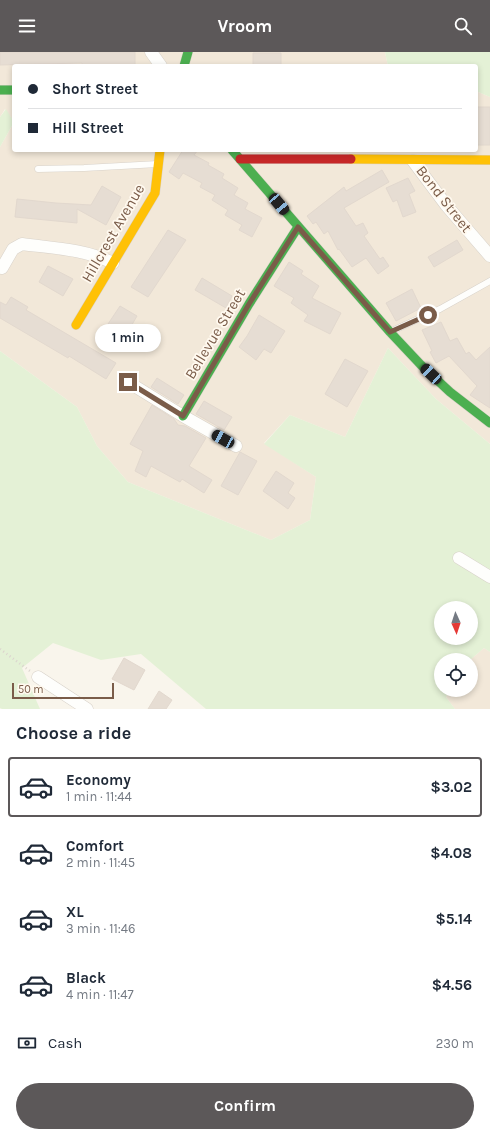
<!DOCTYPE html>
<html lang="en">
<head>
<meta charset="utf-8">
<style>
  :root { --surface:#fff; --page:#f6f6f7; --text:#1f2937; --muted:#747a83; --line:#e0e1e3; --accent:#5c5859 }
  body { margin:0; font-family:Karla,sans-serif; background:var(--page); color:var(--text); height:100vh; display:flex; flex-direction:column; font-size:15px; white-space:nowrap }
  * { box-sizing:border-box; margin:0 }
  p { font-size:13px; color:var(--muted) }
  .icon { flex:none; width:22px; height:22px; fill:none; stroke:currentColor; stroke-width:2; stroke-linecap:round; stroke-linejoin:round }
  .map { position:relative; height:657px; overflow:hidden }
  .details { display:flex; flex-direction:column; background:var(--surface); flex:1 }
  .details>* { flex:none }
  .banner { position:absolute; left:12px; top:12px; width:466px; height:88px; border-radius:4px; box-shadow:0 2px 6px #0003; display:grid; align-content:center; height:88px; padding:0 16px; background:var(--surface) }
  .needle { width:26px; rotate:177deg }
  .tools { position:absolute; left:434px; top:549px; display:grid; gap:8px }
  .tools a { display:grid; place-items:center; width:44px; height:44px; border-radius:50%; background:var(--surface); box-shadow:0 2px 6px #0003; font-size:20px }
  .scale { position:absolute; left:12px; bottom:10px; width:102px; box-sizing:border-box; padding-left:4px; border:2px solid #7a5c49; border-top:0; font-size:11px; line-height:14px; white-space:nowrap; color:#7a5c49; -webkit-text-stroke:3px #fff9ef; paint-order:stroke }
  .end { position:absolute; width:18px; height:18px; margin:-9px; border:5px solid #7a5c49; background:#fff; box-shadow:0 0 0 2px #fff }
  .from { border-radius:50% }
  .bubble { position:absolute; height:28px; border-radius:14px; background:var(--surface); box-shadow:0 2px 6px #0003; font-size:13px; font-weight:700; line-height:28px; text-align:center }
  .car { position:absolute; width:12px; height:24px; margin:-12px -6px; border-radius:5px; box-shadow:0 0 3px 1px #0007; background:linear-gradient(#222 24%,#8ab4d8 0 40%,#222 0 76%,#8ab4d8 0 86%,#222 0) }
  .banner b { display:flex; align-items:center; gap:14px; height:38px; font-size:15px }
  .banner b+b { border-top:1px solid var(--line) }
  .banner i { width:10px; height:10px; background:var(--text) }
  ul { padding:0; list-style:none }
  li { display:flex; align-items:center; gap:12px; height:60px; margin:0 8px 6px; padding:0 8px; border:2px solid transparent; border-radius:4px }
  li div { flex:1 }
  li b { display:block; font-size:15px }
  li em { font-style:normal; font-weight:700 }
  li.on { border-color:var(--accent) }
  li>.icon { width:36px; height:36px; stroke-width:1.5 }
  h2 { padding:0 16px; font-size:18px; line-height:48px }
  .pay { display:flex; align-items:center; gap:10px; height:44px; padding:0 16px; font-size:15px }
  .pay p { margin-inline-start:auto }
  .cta { display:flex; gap:8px; margin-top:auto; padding:8px 16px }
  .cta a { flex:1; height:46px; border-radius:24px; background:var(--accent); color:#fff; font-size:16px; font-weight:700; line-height:46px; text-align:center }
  header { display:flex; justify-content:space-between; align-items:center; height:52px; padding:0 16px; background:var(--accent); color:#fff; font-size:18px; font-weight:700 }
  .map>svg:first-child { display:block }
  .residential { fill:#f2e8d9 }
  .green { fill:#e4f1d6; fill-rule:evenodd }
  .building { fill:#e6ddd3; stroke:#e2d8ce }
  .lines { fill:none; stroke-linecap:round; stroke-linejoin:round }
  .lane-casing { stroke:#d8d2ca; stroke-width:7 }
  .street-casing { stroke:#d8d2ca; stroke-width:13 }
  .fast-casing { stroke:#d9d1c8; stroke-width:10 }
  .slow-casing { stroke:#d9d1c8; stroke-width:10 }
  .jam-casing { stroke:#d9d1c8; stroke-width:10 }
  .path { stroke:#dbd4ce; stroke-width:2.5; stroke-dasharray:1 3; stroke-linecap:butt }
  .lane { stroke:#fefefc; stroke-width:6 }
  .street { stroke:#fefefc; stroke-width:12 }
  .fast { stroke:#4caf50; stroke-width:9 }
  .slow { stroke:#ffc107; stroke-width:9 }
  .jam { stroke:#c62828; stroke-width:9 }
  .route { stroke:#7a5c49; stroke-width:5 }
  .labels { text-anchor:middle; stroke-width:3.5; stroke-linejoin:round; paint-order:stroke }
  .street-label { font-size:15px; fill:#7a5c49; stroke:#fff9ef }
</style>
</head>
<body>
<header><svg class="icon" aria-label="menu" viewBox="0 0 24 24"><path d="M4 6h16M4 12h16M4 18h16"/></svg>Vroom<svg class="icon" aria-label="search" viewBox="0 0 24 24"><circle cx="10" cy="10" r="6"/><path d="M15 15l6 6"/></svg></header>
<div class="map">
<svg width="490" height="657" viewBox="0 0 490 657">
  <rect width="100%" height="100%" fill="#f9f5ec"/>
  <g class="residential">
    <path d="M 0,0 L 385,0 L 388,14 L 14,14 L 14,98 L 476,98 L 476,39 L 490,45 L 490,392 L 436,347 L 388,296 L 345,385 L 290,363 L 264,391 L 316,425 L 310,468 L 271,488 L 128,430 L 97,394 L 77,355 L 0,299 L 0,95 L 14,70 L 5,57 L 0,65 Z"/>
    <path d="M 484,596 L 490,600 L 490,657 L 455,657 L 446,645 L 449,638 L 471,638 L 471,608 L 470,608 Z"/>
  </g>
  <g class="green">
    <path d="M 385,0 L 490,0 L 490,45 L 476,39 L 476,14 L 388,14 Z"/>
    <path d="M 6,57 L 14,70 L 0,95 L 0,65 Z"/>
    <path d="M 388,296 L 436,347 L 490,392 L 490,600 L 484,596 L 470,608 L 441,608 L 441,638 L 449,638 L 446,645 L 455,657 L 206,657 L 141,602 L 101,608 L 53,591 L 22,616 L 40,657 L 2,657 L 0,656 L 0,299 L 77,355 L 97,394 L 128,430 L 271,488 L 310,468 L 316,425 L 264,392 L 290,363 L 345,385 ZM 441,556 L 471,556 L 471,586 L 441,586 Z"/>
  </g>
  <g class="building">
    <path d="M 0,0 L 135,0 L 135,14 L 82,14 L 82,11 L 0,13 Z"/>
    <path d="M 253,1 L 281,1 L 281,13 L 253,14 Z"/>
    <rect x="477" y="55" width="13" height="38"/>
    <path d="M 183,98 L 198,98 L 194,103 L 209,111 L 208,113 L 224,122 L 222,126 L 238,136 L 234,143 L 248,151 L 245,157 L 262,166 L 252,185 L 239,178 L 242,173 L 225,163 L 228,158 L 212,148 L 215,143 L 200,135 L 202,131 L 183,121 L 179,127 L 169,120 Z"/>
    <path d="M 382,118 L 389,130 L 344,156 L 356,174 L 363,171 L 368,181 L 364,184 L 380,207 L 383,205 L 389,214 L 378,222 L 366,206 L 352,215 L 339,197 L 338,198 L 328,179 L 324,182 L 316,170 L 313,172 L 307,164 L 344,135 L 346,139 Z"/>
    <path d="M 408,126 L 415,139 L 409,142 L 416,160 L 403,165 L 397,148 L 393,150 L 386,136 Z"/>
    <path d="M 102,134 L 121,145 L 106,173 L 77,157 L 77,171 L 15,165 L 17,147 L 56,151 L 91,153 Z"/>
    <path d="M 168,178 L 186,188 L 148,245 L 131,235 Z"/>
    <path d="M 457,188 L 463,198 L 434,215 L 428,205 Z"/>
    <path d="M 289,210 L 303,219 L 301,222 L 319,234 L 312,246 L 341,261 L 330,282 L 304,269 L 308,263 L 291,251 L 294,246 L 274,234 Z"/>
    <path d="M 48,214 L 73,227 L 63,244 L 39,230 Z"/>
    <path d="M 202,226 L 232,244 L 226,256 L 195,238 Z"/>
    <path d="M 412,237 L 421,256 L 396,269 L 386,251 Z"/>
    <path d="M 11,245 L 28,255 L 26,258 L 116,311 L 106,327 L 69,304 L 68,306 L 0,266 L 0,250 L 6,253 Z"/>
    <path d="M 120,254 L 137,264 L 126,283 L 108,272 Z"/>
    <path d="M 259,263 L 285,279 L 271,301 L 264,297 L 256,308 L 239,295 L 247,284 Z"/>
    <path d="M 441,270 L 450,289 L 457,286 L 466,302 L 469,300 L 476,308 L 490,295 L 490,356 L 470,343 L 477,334 L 449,304 L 436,311 L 430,300 L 432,299 L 422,278 Z"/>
    <path d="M 345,307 L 368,319 L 347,355 L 325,342 Z"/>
    <path d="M 157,326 L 184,343 L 178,352 L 151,335 Z"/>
    <path d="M 204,349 L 232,365 L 224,378 L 196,362 Z"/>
    <path d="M 152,353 L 174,367 L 178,373 L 185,374 L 206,386 L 189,414 L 212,428 L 204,441 L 182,427 L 180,430 L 151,414 L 146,425 L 135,419 L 143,399 L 130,392 Z"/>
    <path d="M 240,400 L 257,409 L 238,443 L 221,434 Z"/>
    <path d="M 276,419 L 294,431 L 288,441 L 295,446 L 288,457 L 263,439 Z"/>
    <path d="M 124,606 L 145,618 L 134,638 L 112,627 Z"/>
    <path d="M 159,639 L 172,648 L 166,657 L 148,657 Z"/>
  </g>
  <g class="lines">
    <defs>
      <g id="lane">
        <path d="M 38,117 L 84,116 L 158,112"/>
        <path d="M 392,279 L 440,257 L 490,229"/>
      </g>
      <g id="street">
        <path d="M 151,0 L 161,14"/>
        <path d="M 413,109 L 446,153 L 490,204"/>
        <path d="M 2,216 L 13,197 L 22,192 C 52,196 85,197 113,211"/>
        <path d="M 128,330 L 183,364 L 236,394"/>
        <path d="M 459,506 L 490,525"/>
        <path d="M 38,625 L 87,657"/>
      </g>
      <g id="fast">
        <path d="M 184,14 L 188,0"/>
        <path d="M 0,38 L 14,38"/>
        <path d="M 232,98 L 390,280 L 421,313 L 450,340 L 490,371"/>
        <path d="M 183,364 L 249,252 L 298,175"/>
      </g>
      <g id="slow">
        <path d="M 351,107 L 490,108"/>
        <path d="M 76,273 L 155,141 L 160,98"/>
      </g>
      <path id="jam" d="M 240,107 L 351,107"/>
    </defs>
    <use href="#lane" class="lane-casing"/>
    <use href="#street" class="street-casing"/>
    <use href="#fast" class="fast-casing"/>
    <use href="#slow" class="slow-casing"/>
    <use href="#jam" class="jam-casing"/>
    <path class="path" d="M 0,597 L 30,619"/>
    <use href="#lane" class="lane"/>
    <use href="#street" class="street"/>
    <use href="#fast" class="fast"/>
    <use href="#slow" class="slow"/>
    <use href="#jam" class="jam"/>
  </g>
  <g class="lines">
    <path class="route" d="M 128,330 L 183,364 L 249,252 L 298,175 L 390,280 L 428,263"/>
  </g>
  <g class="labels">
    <g class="street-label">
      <text transform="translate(444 147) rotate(52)" y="5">Bond Street</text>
      <text transform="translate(113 181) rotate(-60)" y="5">Hillcrest Avenue</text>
      <text transform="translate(215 282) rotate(-59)" y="5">Bellevue Street</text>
    </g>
  </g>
</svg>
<div class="tools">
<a><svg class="needle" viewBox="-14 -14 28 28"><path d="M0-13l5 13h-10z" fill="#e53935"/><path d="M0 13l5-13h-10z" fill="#747a83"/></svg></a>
<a><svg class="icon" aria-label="locate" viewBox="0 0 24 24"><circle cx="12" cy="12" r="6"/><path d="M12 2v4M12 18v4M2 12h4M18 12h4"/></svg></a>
</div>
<div class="scale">50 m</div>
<i class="end from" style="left:428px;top:263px"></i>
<i class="end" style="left:128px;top:330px"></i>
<div class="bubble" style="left:95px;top:272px;width:66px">1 min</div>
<i class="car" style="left:279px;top:152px;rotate:140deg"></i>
<i class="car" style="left:431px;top:322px;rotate:313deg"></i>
<i class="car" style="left:223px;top:387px;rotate:299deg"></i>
<div class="banner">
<b><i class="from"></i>Short Street</b>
<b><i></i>Hill Street</b>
</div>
</div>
<section class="details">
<h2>Choose a ride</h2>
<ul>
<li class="on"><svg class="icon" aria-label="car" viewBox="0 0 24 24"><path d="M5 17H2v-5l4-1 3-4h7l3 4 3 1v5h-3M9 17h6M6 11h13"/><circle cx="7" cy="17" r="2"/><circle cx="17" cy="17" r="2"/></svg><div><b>Economy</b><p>1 min · 11:44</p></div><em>$3.02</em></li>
<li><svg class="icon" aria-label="car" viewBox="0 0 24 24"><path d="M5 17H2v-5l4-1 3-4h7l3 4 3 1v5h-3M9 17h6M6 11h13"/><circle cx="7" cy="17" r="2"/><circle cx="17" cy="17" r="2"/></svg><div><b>Comfort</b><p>2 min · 11:45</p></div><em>$4.08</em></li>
<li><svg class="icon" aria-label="car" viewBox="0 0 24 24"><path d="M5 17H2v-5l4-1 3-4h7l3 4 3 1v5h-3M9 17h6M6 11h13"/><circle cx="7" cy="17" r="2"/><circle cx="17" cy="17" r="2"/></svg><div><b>XL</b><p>3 min · 11:46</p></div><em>$5.14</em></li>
<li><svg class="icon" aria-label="car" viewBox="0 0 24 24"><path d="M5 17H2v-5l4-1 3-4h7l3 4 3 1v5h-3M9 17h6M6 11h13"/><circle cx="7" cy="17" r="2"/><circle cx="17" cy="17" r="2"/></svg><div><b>Black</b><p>4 min · 11:47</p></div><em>$4.56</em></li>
</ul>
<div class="pay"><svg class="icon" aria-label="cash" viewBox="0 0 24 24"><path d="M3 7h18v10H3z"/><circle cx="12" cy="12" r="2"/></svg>Cash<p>230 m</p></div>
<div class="cta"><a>Confirm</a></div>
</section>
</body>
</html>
